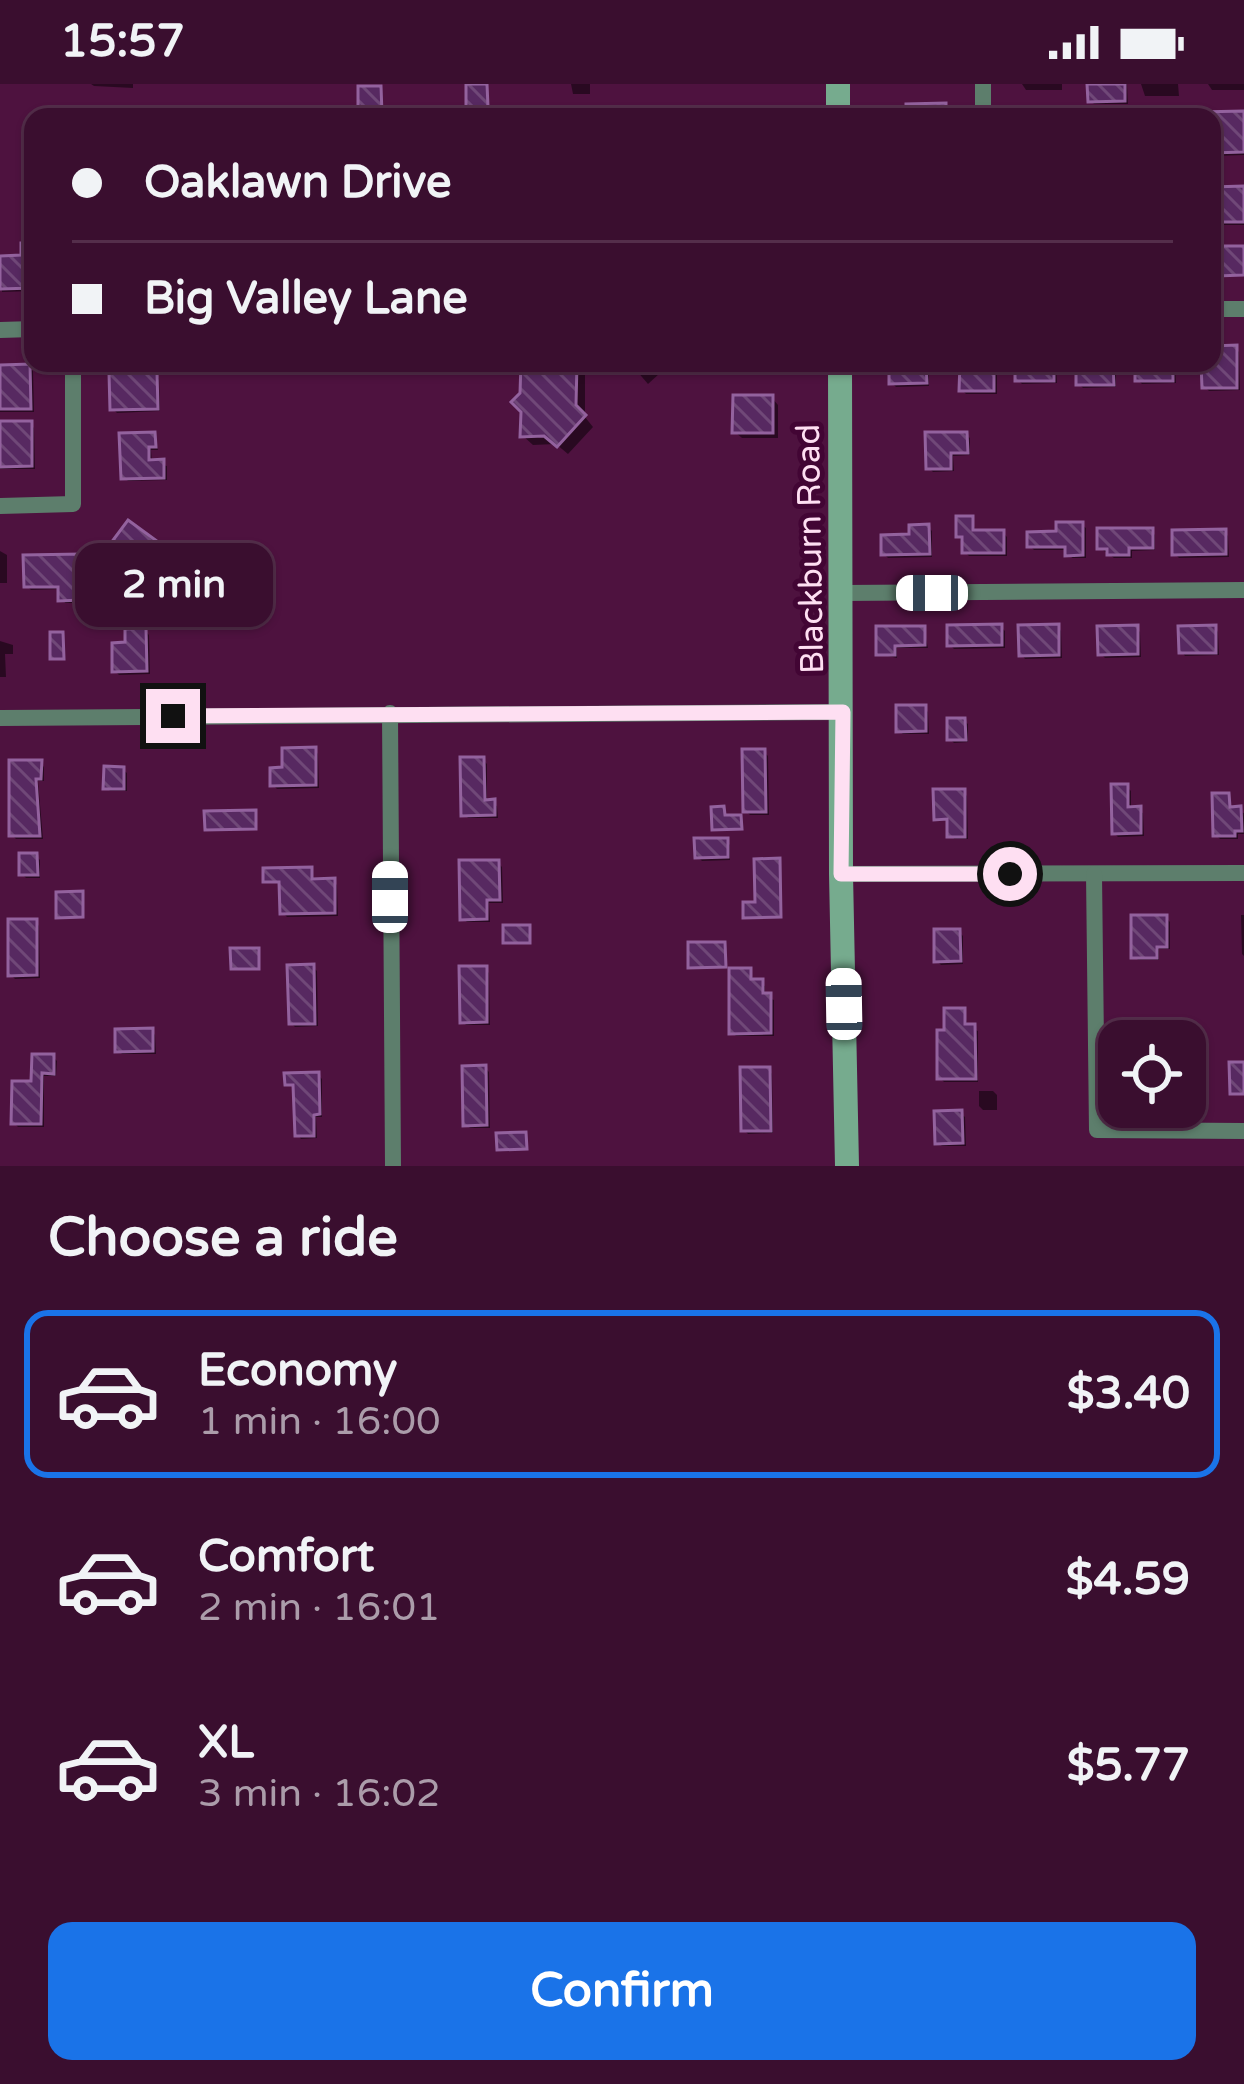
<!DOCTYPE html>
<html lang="en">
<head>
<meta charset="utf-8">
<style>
  :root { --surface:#3a0e2f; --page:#451c3b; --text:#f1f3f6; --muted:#ab9caa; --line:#542e4b; --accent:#1a73e8 }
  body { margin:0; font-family:"Varela Round",sans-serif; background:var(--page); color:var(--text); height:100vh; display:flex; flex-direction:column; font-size:45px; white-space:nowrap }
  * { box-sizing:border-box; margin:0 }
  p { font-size:39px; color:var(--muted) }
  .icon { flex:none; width:66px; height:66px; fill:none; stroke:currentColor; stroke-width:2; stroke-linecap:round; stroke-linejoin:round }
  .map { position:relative; height:1082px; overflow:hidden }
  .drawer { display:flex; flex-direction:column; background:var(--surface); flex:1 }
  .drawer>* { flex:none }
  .banner { position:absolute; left:24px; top:24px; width:1197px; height:264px; border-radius:24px; box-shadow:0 3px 9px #0004,0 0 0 3px var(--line); display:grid; align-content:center; height:264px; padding:0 48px; background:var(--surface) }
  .fabs { position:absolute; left:1098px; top:936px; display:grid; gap:24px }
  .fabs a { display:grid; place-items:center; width:108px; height:108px; border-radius:24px; background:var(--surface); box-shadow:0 3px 9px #0004,0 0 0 3px var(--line); font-size:60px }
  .end { position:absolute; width:54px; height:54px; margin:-27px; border:15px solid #fedff2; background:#111; box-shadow:0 0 0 6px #111 }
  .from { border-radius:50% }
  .bubble { position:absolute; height:84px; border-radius:24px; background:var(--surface); box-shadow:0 3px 9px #0004,0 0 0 3px var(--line); font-size:39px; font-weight:700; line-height:84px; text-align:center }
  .car { position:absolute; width:36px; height:72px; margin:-36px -18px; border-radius:15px; box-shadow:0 0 9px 3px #0007; background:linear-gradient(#fff 24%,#345 0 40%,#fff 0 76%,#345 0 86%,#fff 0) }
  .banner b { display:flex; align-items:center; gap:42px; height:114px; font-size:45px }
  .banner b+b { border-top:3px solid var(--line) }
  .banner i { width:30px; height:30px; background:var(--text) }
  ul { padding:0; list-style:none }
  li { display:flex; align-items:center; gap:36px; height:168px; margin:0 24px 18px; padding:0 24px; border:6px solid transparent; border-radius:24px }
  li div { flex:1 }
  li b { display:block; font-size:45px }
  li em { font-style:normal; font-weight:700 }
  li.current { border-color:var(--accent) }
  li>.icon { width:108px; height:108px; stroke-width:1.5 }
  h2 { padding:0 48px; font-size:54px; line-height:144px }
  .action { display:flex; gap:24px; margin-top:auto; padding:24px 48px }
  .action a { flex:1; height:138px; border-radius:24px; background:var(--accent); color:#fff; font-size:48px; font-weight:700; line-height:138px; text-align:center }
  .status { display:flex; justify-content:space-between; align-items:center; height:84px; padding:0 60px; background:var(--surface); direction:ltr }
  .status svg { height:33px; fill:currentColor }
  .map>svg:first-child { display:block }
  .shadow { fill:#0007 }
  .building { fill:url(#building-back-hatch); stroke:#93629e; stroke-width:3 }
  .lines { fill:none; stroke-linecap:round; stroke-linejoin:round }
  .street { stroke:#5d7e6c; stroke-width:16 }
  .secondary { stroke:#76ab8e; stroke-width:24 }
  .route { stroke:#fedff2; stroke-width:15 }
  .labels { text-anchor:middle; stroke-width:10; stroke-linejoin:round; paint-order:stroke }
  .street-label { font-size:33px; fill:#fedff2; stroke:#420534 }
</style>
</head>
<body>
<div class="status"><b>15:57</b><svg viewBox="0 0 49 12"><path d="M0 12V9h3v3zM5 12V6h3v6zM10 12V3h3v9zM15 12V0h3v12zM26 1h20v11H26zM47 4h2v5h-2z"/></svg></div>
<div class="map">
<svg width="1244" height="1082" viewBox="0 0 1244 1082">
  <defs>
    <pattern id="building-back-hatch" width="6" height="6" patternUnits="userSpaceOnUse" patternTransform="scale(3)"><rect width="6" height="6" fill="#572961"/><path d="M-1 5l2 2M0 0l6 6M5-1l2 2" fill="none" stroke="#704878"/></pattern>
  </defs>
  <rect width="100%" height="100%" fill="#4e123f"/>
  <g class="shadow">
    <path d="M 91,0 L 133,0 L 133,4 L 94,2 Z"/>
    <path d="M 571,0 L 590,0 L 590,10 L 573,10 Z"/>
    <path d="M 1022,0 L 1062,0 L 1062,6 L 1026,6 Z"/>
    <path d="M 1090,0 L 1127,0 L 1128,20 L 1094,20 L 1090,16 Z"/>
    <path d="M 1141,0 L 1178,0 L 1179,12 L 1145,12 Z"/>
    <path d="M 1208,0 L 1244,0 L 1244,6 L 1212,6 Z"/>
    <path d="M 1052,30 L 1055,33 L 1021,33 L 1021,31 Z"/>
    <path d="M 1244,30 L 1244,71 L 1215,72 L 1212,33 L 1202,33 Z"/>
    <path d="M 1244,105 L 1244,141 L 1216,141 L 1212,138 L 1212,106 Z"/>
    <path d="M 33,162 L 33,207 L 2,208 L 0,175 L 24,174 Z"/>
    <path d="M 1235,264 L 1239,268 L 1240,306 L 1209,307 L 1205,303 L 1204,279 L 1212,279 L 1212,265 Z"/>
    <path d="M 524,279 L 585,280 L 585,333 L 593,343 L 568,370 L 556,360 L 533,361 L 523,352 Z"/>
    <path d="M 630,279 L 671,279 L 648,300 Z"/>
    <path d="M 892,279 L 929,279 L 929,302 L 896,303 L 892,299 Z"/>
    <path d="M 963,279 L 997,279 L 997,310 L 966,310 L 962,306 Z"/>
    <path d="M 1018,279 L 1056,279 L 1057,299 L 1022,300 L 1018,296 Z"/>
    <path d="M 1079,279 L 1116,279 L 1116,303 L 1083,304 L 1079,300 Z"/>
    <path d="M 1138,279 L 1175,279 L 1176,299 L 1142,300 L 1138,296 Z"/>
    <path d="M 0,284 L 29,284 L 33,287 L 34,328 L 0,328 Z"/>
    <path d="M 155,291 L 159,294 L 160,327 L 117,329 L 113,325 Z"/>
    <path d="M 772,314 L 778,321 L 778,354 L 742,354 L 735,348 Z"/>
    <path d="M 0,340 L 30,340 L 34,344 L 35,385 L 0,385 Z"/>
    <path d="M 154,351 L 158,366 L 151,366 L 152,379 L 167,382 L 167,396 L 128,397 L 124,393 Z"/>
    <path d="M 966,351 L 970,354 L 970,371 L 953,372 L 954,387 L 933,388 L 929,384 Z"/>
    <path d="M 972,435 L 976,449 L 1003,449 L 1007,453 L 1007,472 L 969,472 L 965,468 L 959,452 Z"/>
    <path d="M 1082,441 L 1086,444 L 1086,474 L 1072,474 L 1068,466 L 1034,466 L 1030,462 Z"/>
    <path d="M 928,443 L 932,447 L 932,473 L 888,474 L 884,470 Z"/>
    <path d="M 1151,447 L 1155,451 L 1155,466 L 1132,467 L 1132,474 L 1114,474 L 1100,464 Z"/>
    <path d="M 1224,448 L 1228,452 L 1229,473 L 1179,474 L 1175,470 Z"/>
    <path d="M 159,462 L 163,466 L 137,501 L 107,479 Z"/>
    <path d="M 0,467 L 7,471 L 7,499 L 0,499 Z"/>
    <path d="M 80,473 L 84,477 L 85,519 L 65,519 L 61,505 L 31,506 L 27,502 Z"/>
    <path d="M 1001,543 L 1005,547 L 1005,564 L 954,565 L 950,561 Z"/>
    <path d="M 1058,543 L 1061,547 L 1062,574 L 1025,575 L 1022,571 Z"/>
    <path d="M 1136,544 L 1140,548 L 1141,573 L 1105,574 L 1101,570 Z"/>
    <path d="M 1215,544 L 1218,548 L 1219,571 L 1185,572 L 1182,568 Z"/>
    <path d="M 924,545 L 928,564 L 897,564 L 897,574 L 879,570 Z"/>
    <path d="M 145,547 L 149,551 L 150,590 L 119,591 L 115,587 L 128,561 Z"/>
    <path d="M 0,557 L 13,561 L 13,570 L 5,570 L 6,593 L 0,593 Z"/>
    <path d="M 924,624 L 928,628 L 929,650 L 903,650 L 899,647 Z"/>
    <path d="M 964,637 L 968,640 L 968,658 L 954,659 L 950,655 Z"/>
    <path d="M 315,666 L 318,670 L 319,704 L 277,705 L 273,701 L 285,686 Z"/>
    <path d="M 764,668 L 768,672 L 769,731 L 750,731 L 746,727 Z"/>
    <path d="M 483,676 L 487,680 L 487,719 L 497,722 L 498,734 L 468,734 L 464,730 Z"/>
    <path d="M 40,679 L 44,683 L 44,697 L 38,697 L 43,755 L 16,755 L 12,751 Z"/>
    <path d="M 123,686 L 127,689 L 127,707 L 110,707 L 106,703 Z"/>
    <path d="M 1127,703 L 1131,707 L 1131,726 L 1143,729 L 1144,752 L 1118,753 L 1114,749 Z"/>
    <path d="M 963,708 L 967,712 L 968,755 L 954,755 L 950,738 L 937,734 Z"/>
    <path d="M 1228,712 L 1232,726 L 1244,729 L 1244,750 L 1238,750 L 1238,755 L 1220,755 L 1216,751 Z"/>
    <path d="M 726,757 L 730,761 L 730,776 L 702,777 L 698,773 Z"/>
    <path d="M 36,772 L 40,776 L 40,794 L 26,794 L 22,790 Z"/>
    <path d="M 498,779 L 502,783 L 503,819 L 489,819 L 490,838 L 467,838 L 463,835 Z"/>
    <path d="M 311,786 L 315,798 L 333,797 L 337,801 L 338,832 L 287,833 L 283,829 L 282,800 L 266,797 Z"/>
    <path d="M 1241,831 L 1244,831 L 1244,872 L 1242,870 Z"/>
    <path d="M 1166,834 L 1170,838 L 1170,865 L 1159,865 L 1159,876 L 1138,876 L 1134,872 Z"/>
    <path d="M 36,838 L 39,842 L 40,894 L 15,895 L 11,891 Z"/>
    <path d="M 959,848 L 963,852 L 963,880 L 941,881 L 937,877 Z"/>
    <path d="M 313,883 L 317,887 L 318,942 L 295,943 L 291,939 Z"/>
    <path d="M 485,885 L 489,889 L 490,941 L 466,941 L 462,937 Z"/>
    <path d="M 750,887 L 754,898 L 765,902 L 765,912 L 774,916 L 774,952 L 736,952 L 732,948 Z"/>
    <path d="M 964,927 L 968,943 L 978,947 L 978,998 L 944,998 L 940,994 L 947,949 Z"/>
    <path d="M 152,947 L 155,951 L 156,970 L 122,970 L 118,966 Z"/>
    <path d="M 53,973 L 57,977 L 56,992 L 44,992 L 44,1043 L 18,1043 L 14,1039 Z"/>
    <path d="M 485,984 L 489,988 L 490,1044 L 470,1044 L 466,1040 Z"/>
    <path d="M 769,986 L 772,990 L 773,1049 L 748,1050 L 744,1046 Z"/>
    <path d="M 318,991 L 322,995 L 322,1033 L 316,1033 L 317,1054 L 301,1055 L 298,1051 L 296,1004 L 288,1000 Z"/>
    <path d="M 979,1007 L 993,1007 L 997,1011 L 997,1026 L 983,1026 L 979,1022 Z"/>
    <path d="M 961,1030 L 965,1033 L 966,1062 L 942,1062 L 938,1059 Z"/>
  </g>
  <g class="building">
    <path d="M 466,0 L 487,0 L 488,23 L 466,23 Z"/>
    <path d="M 1087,0 L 1125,0 L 1125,17 L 1088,18 Z"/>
    <path d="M 358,2 L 381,2 L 382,30 L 358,31 Z"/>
    <path d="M 946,19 L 946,33 L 906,33 L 906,20 Z"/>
    <path d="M 1244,27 L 1244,68 L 1212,69 L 1212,33 L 1199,33 L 1199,28 Z"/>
    <path d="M 1244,102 L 1244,138 L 1212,138 L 1212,103 Z"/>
    <path d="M 21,159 L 33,159 L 33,204 L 0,205 L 0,172 L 21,171 Z"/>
    <path d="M 1216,162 L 1244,162 L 1244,191 L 1217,192 Z"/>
    <path d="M 1237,261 L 1237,304 L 1202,304 L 1201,279 L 1212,279 L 1212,262 Z"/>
    <path d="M 521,279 L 577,279 L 576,321 L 586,331 L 557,363 L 544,352 L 520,353 L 521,328 L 511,318 L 520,309 Z"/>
    <path d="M 889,279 L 926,279 L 927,299 L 889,300 Z"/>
    <path d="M 960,279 L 994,279 L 994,307 L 959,307 Z"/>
    <rect x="1015" y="279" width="39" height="18"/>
    <path d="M 1076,279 L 1113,279 L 1114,301 L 1076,301 Z"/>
    <rect x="1135" y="279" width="38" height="18"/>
    <path d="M 30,280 L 31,325 L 0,325 L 0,281 Z"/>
    <path d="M 157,288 L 158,325 L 110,326 L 109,289 Z"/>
    <path d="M 733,311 L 773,311 L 773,349 L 732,349 Z"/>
    <path d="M 0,337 L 32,337 L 32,382 L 0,383 Z"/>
    <path d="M 155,348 L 156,363 L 149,363 L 149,376 L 164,375 L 164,394 L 121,395 L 119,349 Z"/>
    <path d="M 925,348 L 967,348 L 968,369 L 951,369 L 951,385 L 926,385 Z"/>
    <path d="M 956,432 L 973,432 L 973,446 L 1004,446 L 1004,469 L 962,469 L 962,453 L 956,453 Z"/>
    <path d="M 128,436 L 161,460 L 132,499 L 99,475 Z"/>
    <path d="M 1056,438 L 1083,438 L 1083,471 L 1065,472 L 1065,463 L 1027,463 L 1027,448 L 1056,447 Z"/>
    <path d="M 929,440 L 930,470 L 881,471 L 881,451 L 909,450 L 909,441 Z"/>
    <path d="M 1097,444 L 1153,444 L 1153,464 L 1129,464 L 1129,471 L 1107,471 L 1107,465 L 1097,465 Z"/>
    <path d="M 1226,445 L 1226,470 L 1172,471 L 1172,446 Z"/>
    <path d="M 81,470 L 82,516 L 58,517 L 58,503 L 24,503 L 23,471 Z"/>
    <path d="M 1002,540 L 1002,561 L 947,562 L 947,541 Z"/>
    <path d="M 1059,540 L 1059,571 L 1019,572 L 1018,541 Z"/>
    <path d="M 1138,541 L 1138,570 L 1098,571 L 1097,542 Z"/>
    <path d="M 1216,541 L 1216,569 L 1179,569 L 1178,542 Z"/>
    <path d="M 876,542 L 925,542 L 925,561 L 895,562 L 895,571 L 876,571 Z"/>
    <path d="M 146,544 L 147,587 L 112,588 L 112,559 L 125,558 L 125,545 Z"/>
    <path d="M 50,548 L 63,548 L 64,575 L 50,575 Z"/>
    <path d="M 896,621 L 926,621 L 926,647 L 896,648 Z"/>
    <path d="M 947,634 L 965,634 L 966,656 L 947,656 Z"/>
    <path d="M 316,663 L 316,701 L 270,702 L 270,684 L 282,683 L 282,664 Z"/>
    <path d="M 742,665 L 765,665 L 766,728 L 743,728 Z"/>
    <path d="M 460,673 L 484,673 L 485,716 L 495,715 L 495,731 L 461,732 Z"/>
    <path d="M 9,676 L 42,676 L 41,695 L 36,695 L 40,752 L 9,752 Z"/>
    <path d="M 104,682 L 124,683 L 124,705 L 103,705 Z"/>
    <path d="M 1111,700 L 1128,700 L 1128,723 L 1141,722 L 1141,749 L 1112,750 Z"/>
    <path d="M 933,705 L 965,705 L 965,753 L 947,753 L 947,735 L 934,736 Z"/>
    <path d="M 1212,709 L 1229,709 L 1230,723 L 1241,722 L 1242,747 L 1235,747 L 1235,752 L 1213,752 Z"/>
    <path d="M 724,722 L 725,731 L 741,731 L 742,745 L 712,746 L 711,723 Z"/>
    <path d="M 256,726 L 256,745 L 205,746 L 204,727 Z"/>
    <path d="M 694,754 L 728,754 L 728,773 L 695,774 Z"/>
    <path d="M 19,769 L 37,769 L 38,791 L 19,791 Z"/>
    <path d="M 780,774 L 781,833 L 743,834 L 743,818 L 755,818 L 754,775 Z"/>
    <path d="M 459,776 L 499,776 L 500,816 L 487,816 L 487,835 L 460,836 Z"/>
    <path d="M 312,783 L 312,795 L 335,794 L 335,829 L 280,830 L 279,798 L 263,798 L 263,784 Z"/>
    <path d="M 83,807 L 83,833 L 56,834 L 56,808 Z"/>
    <path d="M 1131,831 L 1167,831 L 1167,863 L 1157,863 L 1157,874 L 1131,874 Z"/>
    <path d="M 8,835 L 37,835 L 37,891 L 8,892 Z"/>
    <rect x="503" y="841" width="27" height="18"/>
    <path d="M 934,845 L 960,845 L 961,877 L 934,878 Z"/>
    <path d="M 688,858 L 725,858 L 726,883 L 688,884 Z"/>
    <path d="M 230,864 L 259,864 L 259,885 L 231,885 Z"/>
    <path d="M 314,880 L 315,940 L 289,940 L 287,881 Z"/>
    <path d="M 459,882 L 487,882 L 487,938 L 460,939 Z"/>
    <path d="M 729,884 L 751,884 L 751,895 L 763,895 L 763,909 L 771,909 L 771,949 L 729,950 Z"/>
    <path d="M 944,924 L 965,924 L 965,940 L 975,940 L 976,995 L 937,995 L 937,946 L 944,946 Z"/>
    <path d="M 153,944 L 153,967 L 115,968 L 115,945 Z"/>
    <path d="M 32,970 L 54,970 L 54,990 L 42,989 L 41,1040 L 11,1040 L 12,997 L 31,997 Z"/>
    <path d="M 1229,978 L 1244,978 L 1244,1010 L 1230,1010 Z"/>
    <path d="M 486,981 L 487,1041 L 463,1042 L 462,982 Z"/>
    <path d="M 740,983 L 770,983 L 771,1047 L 741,1047 Z"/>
    <path d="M 319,988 L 320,1030 L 314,1031 L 314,1052 L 295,1052 L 293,1001 L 285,1001 L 284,989 Z"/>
    <path d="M 962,1026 L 963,1059 L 935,1060 L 934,1027 Z"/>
    <path d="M 526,1048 L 527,1065 L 497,1066 L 496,1049 Z"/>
  </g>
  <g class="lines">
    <g class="street">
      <path d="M 983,33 L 983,0"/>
      <path d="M 1212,225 L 1244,225"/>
      <path d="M 0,246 L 33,245"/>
      <path d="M 0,422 L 73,420 L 73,279"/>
      <path d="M 843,509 L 1244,506"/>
      <path d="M 390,629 L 393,1082"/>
      <path d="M 0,634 L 843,628"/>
      <path d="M 841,790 L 1244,789"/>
      <path d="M 1094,790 L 1097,1046 L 1244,1047"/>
    </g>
    <g class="secondary">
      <path d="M 838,0 L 838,33"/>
      <path d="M 840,279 L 841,790 L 847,1082"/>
    </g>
  </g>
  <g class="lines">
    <path class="route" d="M 173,632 L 843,628 L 841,790 L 1010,790"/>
  </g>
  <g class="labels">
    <g class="street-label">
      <text transform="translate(809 465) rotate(-91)" y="12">Blackburn Road</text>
    </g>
  </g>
</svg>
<div class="fabs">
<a><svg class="icon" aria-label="locate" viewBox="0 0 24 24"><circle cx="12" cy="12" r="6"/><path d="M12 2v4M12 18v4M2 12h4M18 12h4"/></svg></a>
</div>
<i class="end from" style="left:1010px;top:790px"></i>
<i class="end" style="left:173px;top:632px"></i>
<div class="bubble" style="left:75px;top:459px;width:198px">2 min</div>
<i class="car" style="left:932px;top:509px;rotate:270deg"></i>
<i class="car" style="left:390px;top:813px;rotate:0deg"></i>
<i class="car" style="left:844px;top:920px;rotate:359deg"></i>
<div class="banner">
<b><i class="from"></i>Oaklawn Drive</b>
<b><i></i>Big Valley Lane</b>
</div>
</div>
<section class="drawer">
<h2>Choose a ride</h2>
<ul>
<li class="current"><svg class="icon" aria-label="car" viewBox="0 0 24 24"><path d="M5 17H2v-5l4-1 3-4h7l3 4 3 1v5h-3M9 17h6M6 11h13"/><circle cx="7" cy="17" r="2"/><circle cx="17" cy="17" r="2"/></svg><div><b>Economy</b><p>1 min · 16:00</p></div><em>$3.40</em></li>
<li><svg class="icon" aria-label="car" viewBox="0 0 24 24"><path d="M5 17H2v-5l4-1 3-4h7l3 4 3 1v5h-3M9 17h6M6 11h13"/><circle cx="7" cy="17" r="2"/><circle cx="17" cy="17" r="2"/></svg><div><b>Comfort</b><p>2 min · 16:01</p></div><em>$4.59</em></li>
<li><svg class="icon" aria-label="car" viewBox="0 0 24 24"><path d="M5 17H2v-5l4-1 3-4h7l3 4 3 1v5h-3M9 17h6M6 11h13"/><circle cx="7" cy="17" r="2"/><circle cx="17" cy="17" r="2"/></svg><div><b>XL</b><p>3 min · 16:02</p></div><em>$5.77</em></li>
</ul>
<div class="action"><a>Confirm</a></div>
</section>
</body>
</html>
